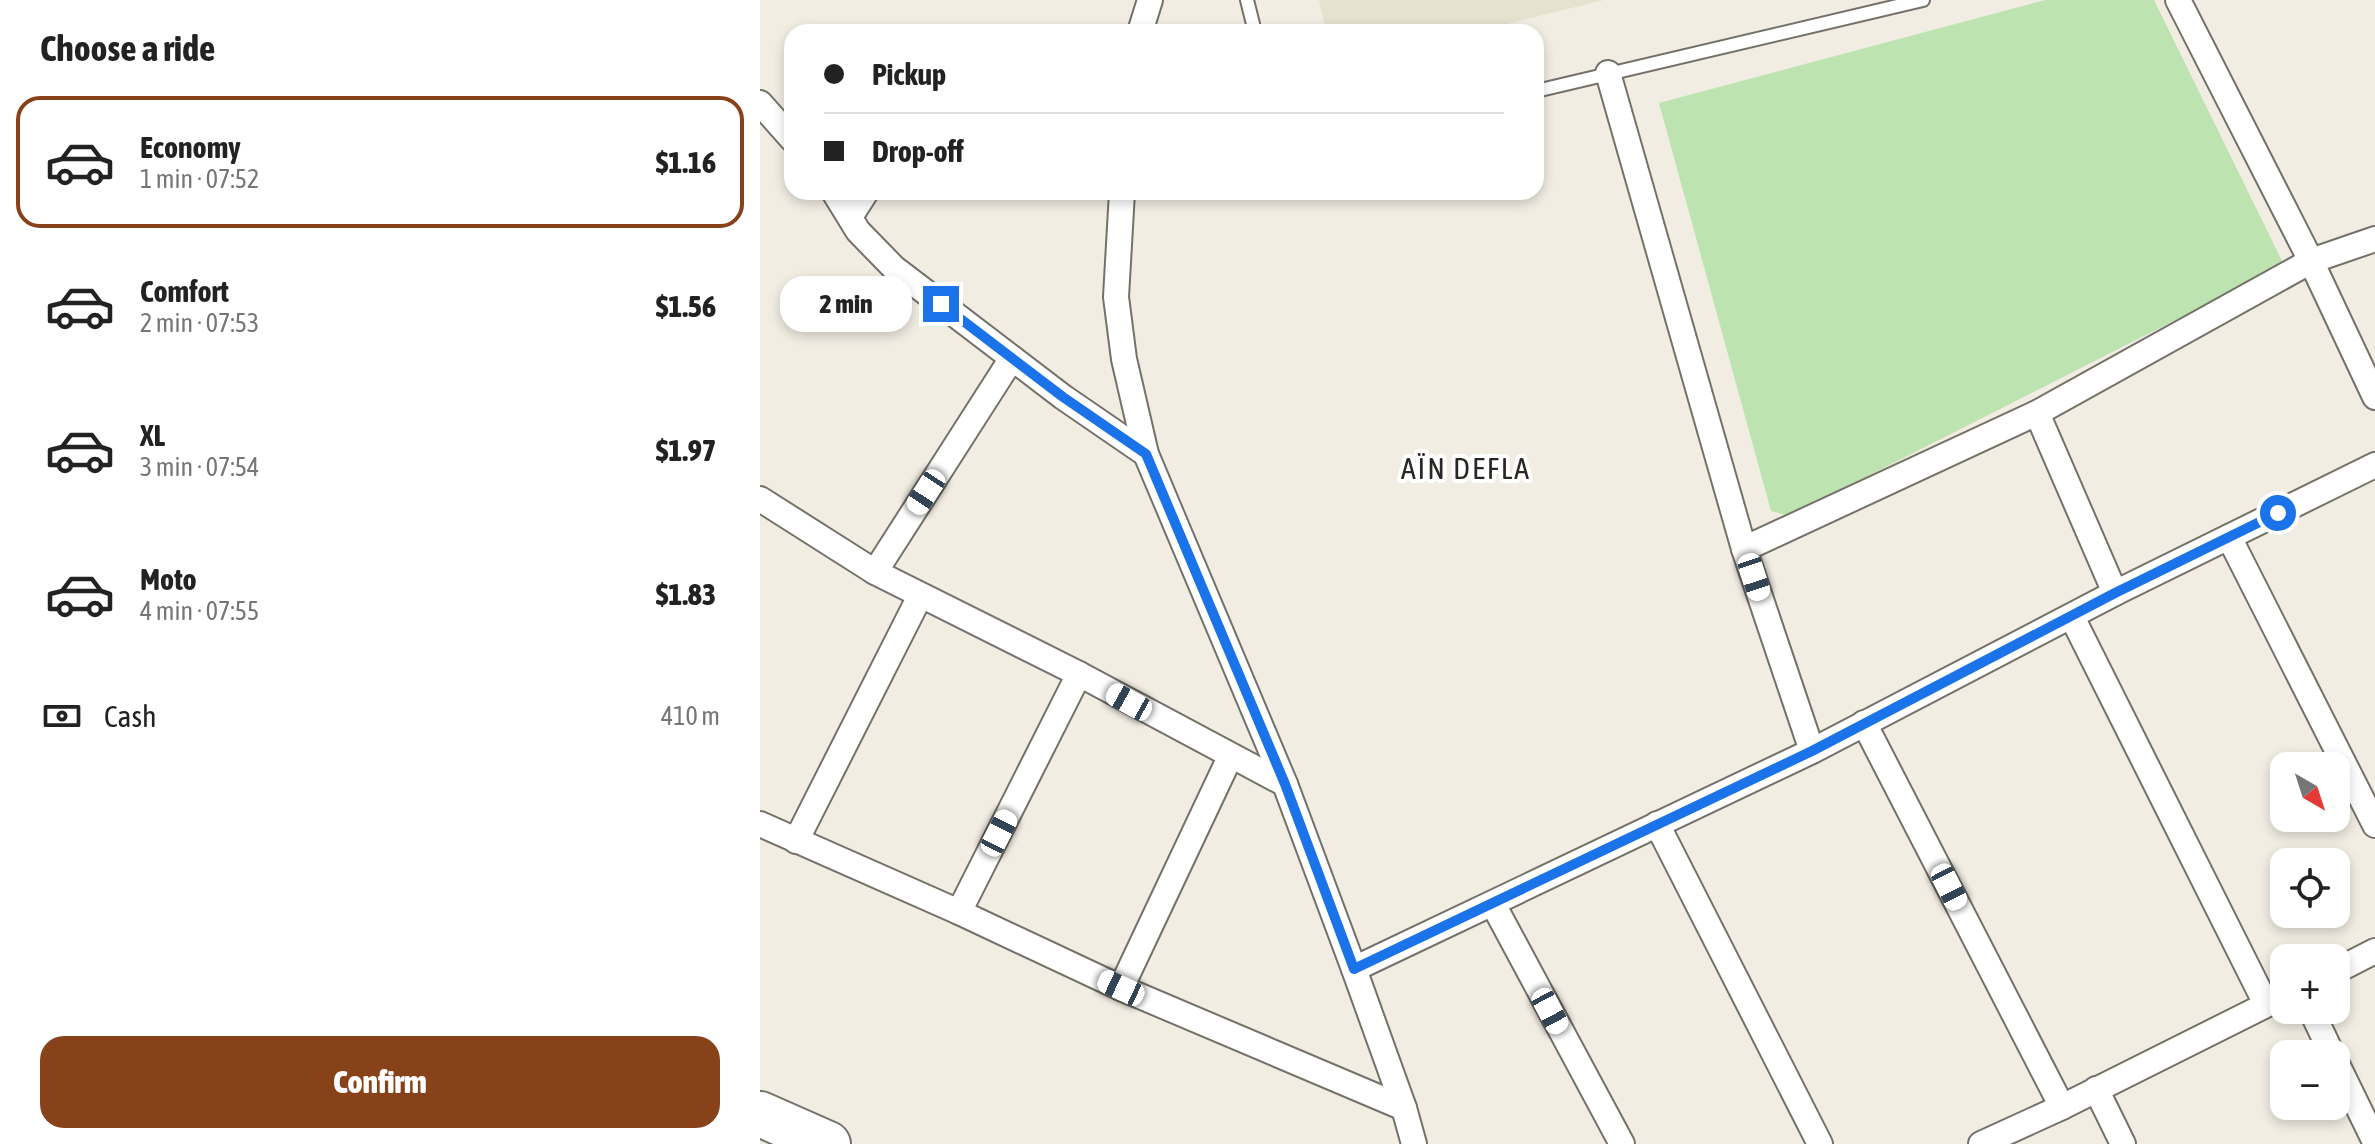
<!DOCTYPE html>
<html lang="en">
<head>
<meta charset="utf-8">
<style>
  :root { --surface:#fff; --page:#f6f6f6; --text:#222; --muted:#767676; --line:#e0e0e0; --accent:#874219 }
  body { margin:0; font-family:"Asap Condensed",sans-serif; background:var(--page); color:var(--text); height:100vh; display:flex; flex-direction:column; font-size:30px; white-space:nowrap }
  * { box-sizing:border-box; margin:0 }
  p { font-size:26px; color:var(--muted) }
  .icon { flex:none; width:44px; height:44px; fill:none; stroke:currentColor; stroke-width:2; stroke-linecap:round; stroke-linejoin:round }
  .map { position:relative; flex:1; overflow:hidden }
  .details { display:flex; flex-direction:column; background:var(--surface); width:760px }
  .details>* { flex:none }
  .banner { position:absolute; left:24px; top:24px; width:760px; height:176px; border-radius:24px; box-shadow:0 4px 12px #0003; display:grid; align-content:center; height:176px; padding:0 40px; background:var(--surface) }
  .needle { width:52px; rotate:141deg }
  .tools { position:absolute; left:1510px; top:752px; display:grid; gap:16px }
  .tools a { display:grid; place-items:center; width:80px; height:80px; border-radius:16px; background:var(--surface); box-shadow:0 4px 12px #0003; font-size:40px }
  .end { position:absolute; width:36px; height:36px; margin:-18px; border:10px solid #1a73e8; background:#fff; box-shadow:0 0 0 4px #fff }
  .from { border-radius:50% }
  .bubble { position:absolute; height:56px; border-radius:24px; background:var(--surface); box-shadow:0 4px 12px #0003; font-size:26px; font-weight:800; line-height:56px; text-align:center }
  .car { position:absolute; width:24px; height:48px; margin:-24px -12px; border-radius:10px; box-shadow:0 0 6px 2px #0007; background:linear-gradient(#fff 24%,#345 0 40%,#fff 0 76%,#345 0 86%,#fff 0) }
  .banner b { display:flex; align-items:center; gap:28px; height:76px; font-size:30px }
  .banner b+b { border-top:2px solid var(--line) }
  .banner i { width:20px; height:20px; background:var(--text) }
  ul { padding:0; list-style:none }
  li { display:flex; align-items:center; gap:24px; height:132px; margin:0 16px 12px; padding:0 24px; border:4px solid transparent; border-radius:24px }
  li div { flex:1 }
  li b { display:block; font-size:30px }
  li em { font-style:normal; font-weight:800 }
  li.on { border-color:var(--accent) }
  li>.icon { width:72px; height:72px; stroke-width:1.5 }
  h2 { padding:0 40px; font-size:36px; line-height:96px }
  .pay { display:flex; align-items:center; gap:20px; height:88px; padding:0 40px; font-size:30px }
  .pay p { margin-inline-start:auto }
  .button { display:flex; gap:16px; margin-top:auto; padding:16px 40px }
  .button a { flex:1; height:92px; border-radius:24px; background:var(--accent); color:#fff; font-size:32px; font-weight:800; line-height:92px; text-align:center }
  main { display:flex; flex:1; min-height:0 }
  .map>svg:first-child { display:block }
  .built { fill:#e7e1cf }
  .green { fill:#bde3b0 }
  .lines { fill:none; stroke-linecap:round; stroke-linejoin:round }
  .lane-casing { stroke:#747168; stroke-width:16 }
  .street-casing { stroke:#747168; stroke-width:28 }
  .highway-casing { stroke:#747168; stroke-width:48 }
  .lane { stroke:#fff; stroke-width:12 }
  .street { stroke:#fff; stroke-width:24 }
  .highway { stroke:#fff; stroke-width:44 }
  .route { stroke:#1a73e8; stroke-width:10 }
  .labels { text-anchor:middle; stroke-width:8; stroke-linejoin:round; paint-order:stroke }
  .quarter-label { font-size:30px; letter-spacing:2px; fill:#282723; stroke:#fff }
</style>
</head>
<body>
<main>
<section class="details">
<h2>Choose a ride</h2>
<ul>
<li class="on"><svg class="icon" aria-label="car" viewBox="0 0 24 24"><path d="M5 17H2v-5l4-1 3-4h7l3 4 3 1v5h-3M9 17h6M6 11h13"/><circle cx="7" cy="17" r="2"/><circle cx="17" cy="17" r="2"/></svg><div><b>Economy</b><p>1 min · 07:52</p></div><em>$1.16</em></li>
<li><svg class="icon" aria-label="car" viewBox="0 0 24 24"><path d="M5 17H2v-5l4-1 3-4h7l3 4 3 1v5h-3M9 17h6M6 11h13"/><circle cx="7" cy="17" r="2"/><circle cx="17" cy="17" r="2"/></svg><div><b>Comfort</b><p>2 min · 07:53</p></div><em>$1.56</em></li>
<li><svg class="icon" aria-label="car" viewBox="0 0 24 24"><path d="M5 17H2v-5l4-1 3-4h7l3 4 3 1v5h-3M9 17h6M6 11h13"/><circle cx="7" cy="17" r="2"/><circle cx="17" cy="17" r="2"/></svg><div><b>XL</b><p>3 min · 07:54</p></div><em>$1.97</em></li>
<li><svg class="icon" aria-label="car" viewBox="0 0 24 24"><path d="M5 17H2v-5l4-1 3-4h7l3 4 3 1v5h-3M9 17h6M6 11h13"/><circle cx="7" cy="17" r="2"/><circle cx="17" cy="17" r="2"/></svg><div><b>Moto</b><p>4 min · 07:55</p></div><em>$1.83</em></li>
</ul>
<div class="pay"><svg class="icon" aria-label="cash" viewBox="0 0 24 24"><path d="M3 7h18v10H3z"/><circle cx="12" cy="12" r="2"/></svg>Cash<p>410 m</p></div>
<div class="button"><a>Confirm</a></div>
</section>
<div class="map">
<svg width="1615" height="1144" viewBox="0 0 1615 1144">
  <rect width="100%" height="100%" fill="#f1ede3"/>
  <path class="built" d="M 559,0 L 844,0 L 712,32 L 566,32 Z"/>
  <path class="green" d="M 1285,0 L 1394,0 L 1524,265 L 1029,516 L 1011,511 L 899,103 Z"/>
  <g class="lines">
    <defs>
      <g id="lane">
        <path d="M 487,0 L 495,32"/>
        <path d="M 776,91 L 1163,0"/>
      </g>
      <g id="street">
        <path d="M 1418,0 L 1551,261 L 1615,397"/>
        <path d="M 380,32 L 390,0"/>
        <path d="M 848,73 L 984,549 L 1052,751"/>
        <path d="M 0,103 L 32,139"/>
        <path d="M 74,192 L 98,231 L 134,268 L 303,397 L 386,454"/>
        <path d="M 362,192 L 356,297 L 364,359 L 386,454 L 525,784 L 594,969 L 644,1108 L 654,1144"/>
        <path d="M 90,217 L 106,192"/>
        <path d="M 1277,413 L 1355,593"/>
        <path d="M 0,499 L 115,572 L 319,674 L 525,784"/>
        <path d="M 1469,537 L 1615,825"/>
        <path d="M 984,549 L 1277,413 L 1551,261 L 1615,239"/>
        <path d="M 115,572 L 252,358"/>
        <path d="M 1312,617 L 1506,1004"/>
        <path d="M 1104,723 L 1302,1107"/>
        <path d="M 0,824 L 199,912 L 361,988 L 644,1108"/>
        <path d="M 897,824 L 1060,1144"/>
        <path d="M 36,841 L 160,596"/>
        <path d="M 733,904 L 862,1144"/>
        <path d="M 199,912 L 319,674"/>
        <path d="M 594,969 L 1052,751 L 1355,593 L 1615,465"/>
        <path d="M 1576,971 L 1615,951"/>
        <path d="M 361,988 L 470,757"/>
        <path d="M 1551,1010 L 1572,1054"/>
        <path d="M 1576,1062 L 1615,1142"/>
        <path d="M 1336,1089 L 1363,1144"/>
        <path d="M 1221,1144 L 1302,1107 L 1524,996"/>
      </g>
      <path id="highway" d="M 0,1114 L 68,1144"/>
    </defs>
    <use href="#lane" class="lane-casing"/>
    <use href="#street" class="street-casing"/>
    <use href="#highway" class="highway-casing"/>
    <use href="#lane" class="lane"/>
    <use href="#street" class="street"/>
    <use href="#highway" class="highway"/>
  </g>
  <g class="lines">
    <path class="route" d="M 181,304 L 303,397 L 386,454 L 525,784 L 594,969 L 1052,751 L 1355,593 L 1518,513"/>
  </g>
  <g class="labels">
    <g class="quarter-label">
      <text x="706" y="479">AÏN DEFLA</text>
    </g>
  </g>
</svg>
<div class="tools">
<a><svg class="needle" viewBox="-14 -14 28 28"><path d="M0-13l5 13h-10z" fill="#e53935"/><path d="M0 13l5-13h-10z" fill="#767676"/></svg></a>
<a><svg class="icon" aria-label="locate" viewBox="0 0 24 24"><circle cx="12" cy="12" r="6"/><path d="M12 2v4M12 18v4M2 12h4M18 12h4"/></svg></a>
<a>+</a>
<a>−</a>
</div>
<i class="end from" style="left:1518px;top:513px"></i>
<i class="end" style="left:181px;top:304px"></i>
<div class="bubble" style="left:20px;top:276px;width:132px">2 min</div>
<i class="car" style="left:166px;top:492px;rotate:213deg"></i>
<i class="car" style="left:994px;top:577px;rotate:162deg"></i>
<i class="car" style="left:369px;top:702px;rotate:299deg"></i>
<i class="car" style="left:239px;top:833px;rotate:27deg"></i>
<i class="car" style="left:1189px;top:887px;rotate:153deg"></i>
<i class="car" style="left:361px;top:988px;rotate:295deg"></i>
<i class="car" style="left:790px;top:1011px;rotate:152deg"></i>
<div class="banner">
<b><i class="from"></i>Pickup</b>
<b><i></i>Drop-off</b>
</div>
</div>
</main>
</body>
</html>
